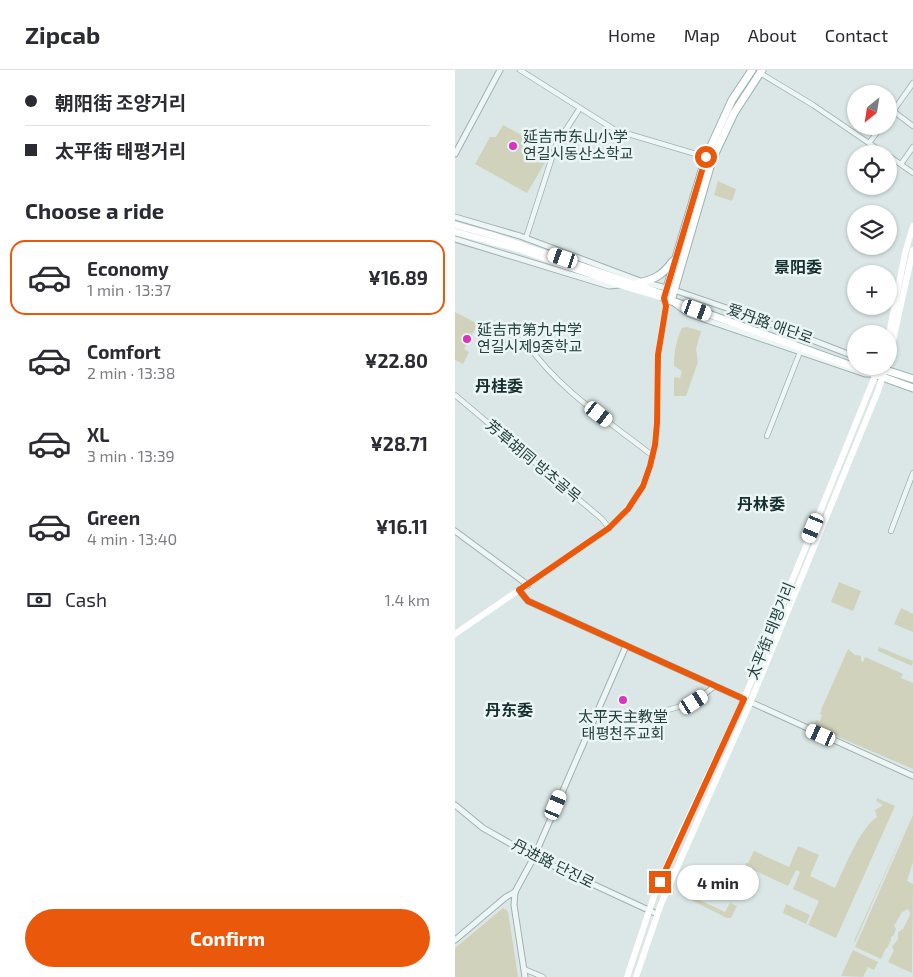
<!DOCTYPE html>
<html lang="en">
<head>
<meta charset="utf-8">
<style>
  :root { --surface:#fff; --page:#f2f2f3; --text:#2b2b33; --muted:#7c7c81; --line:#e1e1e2; --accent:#ea580c }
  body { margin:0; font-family:"Exo 2","Noto Sans SC","Noto Sans KR",sans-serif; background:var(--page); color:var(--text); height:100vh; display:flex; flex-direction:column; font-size:19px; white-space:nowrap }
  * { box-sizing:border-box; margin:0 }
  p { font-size:16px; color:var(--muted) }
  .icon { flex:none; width:28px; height:28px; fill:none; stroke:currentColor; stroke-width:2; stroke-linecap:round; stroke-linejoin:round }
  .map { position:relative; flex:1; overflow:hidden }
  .panel { display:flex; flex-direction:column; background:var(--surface); width:455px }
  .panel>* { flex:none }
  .hud { display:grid; align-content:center; height:110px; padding:0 25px; background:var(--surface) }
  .needle { width:32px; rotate:210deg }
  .controls { position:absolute; left:392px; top:15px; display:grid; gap:10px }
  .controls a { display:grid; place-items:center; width:50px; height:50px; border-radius:50%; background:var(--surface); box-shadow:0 1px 4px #0004; font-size:25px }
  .end { position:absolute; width:22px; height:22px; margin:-11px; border:6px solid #ea580c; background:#fff; box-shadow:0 0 0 2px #fff }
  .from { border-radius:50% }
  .bubble { position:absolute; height:35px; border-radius:18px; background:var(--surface); box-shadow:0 1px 4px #0004; font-size:16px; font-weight:700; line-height:35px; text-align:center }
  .car { position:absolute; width:15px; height:30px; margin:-15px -8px; border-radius:6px; box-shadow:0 0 4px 1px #0007; background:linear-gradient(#fff 24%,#345 0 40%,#fff 0 76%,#345 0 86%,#fff 0) }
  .hud b { display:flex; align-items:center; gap:18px; height:48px; font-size:19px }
  .hud b+b { border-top:1px solid var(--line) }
  .hud i { width:12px; height:12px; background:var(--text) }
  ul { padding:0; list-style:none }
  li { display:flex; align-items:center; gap:15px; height:75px; margin:0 10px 8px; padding:0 15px; border:2px solid transparent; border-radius:15px }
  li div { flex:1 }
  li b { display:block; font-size:19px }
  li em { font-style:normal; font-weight:700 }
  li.active { border-color:var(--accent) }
  li>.icon { width:45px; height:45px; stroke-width:1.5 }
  h2 { padding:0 25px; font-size:22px; line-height:60px }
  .pay { display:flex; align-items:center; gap:12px; height:55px; padding:0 25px; font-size:19px }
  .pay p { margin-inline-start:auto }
  .button { display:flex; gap:10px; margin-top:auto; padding:10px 25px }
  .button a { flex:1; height:58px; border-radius:30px; background:var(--accent); color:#fff; font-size:20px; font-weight:700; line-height:58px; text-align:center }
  header { display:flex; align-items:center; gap:30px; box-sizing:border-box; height:70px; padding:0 25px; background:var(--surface); border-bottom:1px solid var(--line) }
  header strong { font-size:24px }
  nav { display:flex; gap:28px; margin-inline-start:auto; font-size:18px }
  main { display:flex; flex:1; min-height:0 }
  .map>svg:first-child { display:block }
  .green { fill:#d0d2bb }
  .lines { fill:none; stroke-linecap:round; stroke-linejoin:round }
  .minor-casing { stroke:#a0b1b0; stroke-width:6 }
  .tertiary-casing { stroke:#a0b1b0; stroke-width:7 }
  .primary-casing { stroke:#99b4b1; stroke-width:9 }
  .minor { stroke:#eef5f5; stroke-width:4.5 }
  .tertiary { stroke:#eef5f5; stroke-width:5 }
  .secondary { stroke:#fff; stroke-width:6 }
  .primary { stroke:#fff; stroke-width:7 }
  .route { stroke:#ea580c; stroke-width:6 }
  .poi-dot { fill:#d933bf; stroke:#eaf5f4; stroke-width:2 }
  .labels { text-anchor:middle; stroke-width:5; stroke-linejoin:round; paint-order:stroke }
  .poi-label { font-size:15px; fill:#243e3d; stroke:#eaf5f4; text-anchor:start }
  .street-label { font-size:15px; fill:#243e3d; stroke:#eaf5f4 }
  .neighbourhood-label { font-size:16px; font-weight:bold; fill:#172e2e; stroke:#eaf5f4 }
</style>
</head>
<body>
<header>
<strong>Zipcab</strong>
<nav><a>Home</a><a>Map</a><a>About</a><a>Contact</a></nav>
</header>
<main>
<section class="panel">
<div class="hud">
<b><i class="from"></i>朝阳街 조양거리</b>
<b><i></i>太平街 태평거리</b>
</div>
<h2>Choose a ride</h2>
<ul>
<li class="active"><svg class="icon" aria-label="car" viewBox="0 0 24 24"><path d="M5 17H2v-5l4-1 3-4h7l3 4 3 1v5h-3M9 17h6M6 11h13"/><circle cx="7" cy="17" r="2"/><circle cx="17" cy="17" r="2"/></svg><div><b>Economy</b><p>1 min · 13:37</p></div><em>¥16.89</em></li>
<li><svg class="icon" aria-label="car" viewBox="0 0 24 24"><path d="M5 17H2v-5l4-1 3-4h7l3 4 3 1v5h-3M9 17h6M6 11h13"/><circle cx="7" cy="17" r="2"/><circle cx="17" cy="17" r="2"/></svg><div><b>Comfort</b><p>2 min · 13:38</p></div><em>¥22.80</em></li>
<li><svg class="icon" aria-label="car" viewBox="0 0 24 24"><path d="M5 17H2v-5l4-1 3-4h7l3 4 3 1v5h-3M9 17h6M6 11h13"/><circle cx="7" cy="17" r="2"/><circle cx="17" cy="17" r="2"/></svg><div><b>XL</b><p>3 min · 13:39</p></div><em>¥28.71</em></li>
<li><svg class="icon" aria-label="car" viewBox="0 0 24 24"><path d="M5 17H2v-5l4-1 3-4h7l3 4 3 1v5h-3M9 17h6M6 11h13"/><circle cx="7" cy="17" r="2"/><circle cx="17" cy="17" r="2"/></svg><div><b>Green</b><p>4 min · 13:40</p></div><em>¥16.11</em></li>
</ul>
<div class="pay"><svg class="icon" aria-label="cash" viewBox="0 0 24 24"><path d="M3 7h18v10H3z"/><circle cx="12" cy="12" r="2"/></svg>Cash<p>1.4 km</p></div>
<div class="button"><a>Confirm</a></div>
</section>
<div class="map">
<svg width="458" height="907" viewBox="0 0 458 907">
  <rect width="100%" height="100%" fill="#dbe7e6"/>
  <g class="green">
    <path d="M 48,55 L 93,79 L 88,88 L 91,91 L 72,123 L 20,94 L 35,67 L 41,67 Z"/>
    <path d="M 263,111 L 281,119 L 277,131 L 259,125 Z"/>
    <path d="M 0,242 L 23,254 L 9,279 L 14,282 L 8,294 L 0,290 Z"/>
    <path d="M 232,257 L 246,261 L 241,279 L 243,292 L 231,326 L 219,326 L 219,307 L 225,308 L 227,301 L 219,296 C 219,283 221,270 227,258 Z"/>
    <path d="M 384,512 L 406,521 L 398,541 L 376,532 Z"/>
    <path d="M 446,538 L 458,544 L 458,562 L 439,554 Z"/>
    <path d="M 424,577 L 458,591 L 457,596 L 423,581 Z"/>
    <path d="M 393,579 L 400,585 L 406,586 L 406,591 L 408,592 L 410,587 L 448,604 L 446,608 L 458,613 L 458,699 L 358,656 L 361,650 L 365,651 L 367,645 L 365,644 L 367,640 L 366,640 Z"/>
    <path d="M 422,728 L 440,736 L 381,868 L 353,855 L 364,831 L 338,819 L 345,802 L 341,800 L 333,816 L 290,796 L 291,793 L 293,793 L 299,781 L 334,797 L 343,776 L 364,785 L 355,806 L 380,818 C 389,799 405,758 422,747 L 420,740 L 428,735 L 421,731 Z"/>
    <path d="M 457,743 L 400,872 L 399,871 Z"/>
    <path d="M 458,745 L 458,792 L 452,811 L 458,814 L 457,903 L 433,892 L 439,880 L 437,877 L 443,869 L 443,862 L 448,859 L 455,845 L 455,842 L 453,839 L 447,842 L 439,856 L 441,859 L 439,865 L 436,867 L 436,870 L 432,878 L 431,878 L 426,889 L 400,877 Z"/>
    <path d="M 251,797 L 282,811 L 278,819 L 248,805 Z"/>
    <path d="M 237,805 L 250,810 L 249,813 L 241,810 L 234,825 L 270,842 L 275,833 L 282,836 L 276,848 L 272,848 L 228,826 C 227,820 232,809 237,805 Z"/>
    <path d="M 331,834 L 355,845 L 351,854 L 328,843 Z"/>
    <path d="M 48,838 L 53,841 L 63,907 L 0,907 L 0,878 Z"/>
    <path d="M 398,880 L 423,892 L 419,900 L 413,897 L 408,907 L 386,906 Z"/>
  </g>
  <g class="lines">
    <defs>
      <g id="minor">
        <path d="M 65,0 L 160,60 L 251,87"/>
        <path d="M 305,3 L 358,35 L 430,84"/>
        <path d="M 438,41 L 458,56"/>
        <path d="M 434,47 L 458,13"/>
        <path d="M 414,73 L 427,56"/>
        <path d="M 434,86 L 458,103"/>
        <path d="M 446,94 L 458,77"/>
        <path d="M 71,168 L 101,75 L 125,38"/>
        <path d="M 73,275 C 105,321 155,352 198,386"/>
        <path d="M 0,325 L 147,449 L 154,458"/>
        <path d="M 312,366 L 345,282"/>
        <path d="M 436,461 L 458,403"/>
        <path d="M 131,665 L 239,632 L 260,616"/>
        <path d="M 69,899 L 88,907"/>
      </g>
      <g id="tertiary">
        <path d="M 0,84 L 45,0"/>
        <path d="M 0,147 L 65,166 L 188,212 L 219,220 L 292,245 L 401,287"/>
        <path d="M 0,169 L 154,216 L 165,215"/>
        <path d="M 220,234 L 234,244 L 410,304 L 416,304"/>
        <path d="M 0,461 L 73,515"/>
        <path d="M 64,520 L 73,531 L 458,706"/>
        <path d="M 0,735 L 28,758 L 79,787 L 202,844"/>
        <path d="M 0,870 L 51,827 L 60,822"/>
        <path d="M 70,907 L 59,835 L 60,822 L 79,787 L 171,576"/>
      </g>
      <g id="primary">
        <path d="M 297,0 L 277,30 L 251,87 L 209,228 L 458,318"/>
        <path d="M 181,214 C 199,209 206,207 218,191"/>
        <path d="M 216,231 L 257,90 L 279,43 L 307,0"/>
        <path d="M 418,296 L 458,309"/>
      </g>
    </defs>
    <use href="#minor" class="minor-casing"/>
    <use href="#tertiary" class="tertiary-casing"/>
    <use href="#primary" class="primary-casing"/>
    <use href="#minor" class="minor"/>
    <use href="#tertiary" class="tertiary"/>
    <g class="secondary">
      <path d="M 0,155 L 40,166 L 206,223"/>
      <path d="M 0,162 L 63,179 L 165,215 L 209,228 L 211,236 C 207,256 203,276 203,297 C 201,364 208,417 147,463 L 0,564"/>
      <path d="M 434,264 L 450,183 L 458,156"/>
      <path d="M 434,289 L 458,180"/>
      <path d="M 172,907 L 199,826 L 224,767 L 289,629 L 422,301"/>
      <path d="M 181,907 L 206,834 L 295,633 L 423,321 L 431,296"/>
    </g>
    <use href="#primary" class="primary"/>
  </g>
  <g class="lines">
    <path class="route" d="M 205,812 L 289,629 L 73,531 L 64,520 L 154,458 L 173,439 L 188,416 L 195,396 L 200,375 L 202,353 L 203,285 L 211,236 L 209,228 L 251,87"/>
  </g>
  <g class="poi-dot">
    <circle cx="58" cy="76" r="5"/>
    <circle cx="12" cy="269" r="5"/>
    <circle cx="168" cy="630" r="5"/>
  </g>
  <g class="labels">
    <g class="poi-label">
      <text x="68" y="72">延吉市东山小学<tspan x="68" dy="17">연길시동산소학교</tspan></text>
      <text x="22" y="265">延吉市第九中学<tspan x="22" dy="17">연길시제9중학교</tspan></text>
      <text x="168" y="652" text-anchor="middle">太平天主教堂<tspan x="168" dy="17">태평천주교회</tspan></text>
    </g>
    <g class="street-label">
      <text transform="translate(315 254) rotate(20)" y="5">爱丹路 애단로</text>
      <text transform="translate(78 391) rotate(40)" y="5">芳草胡同 방초골목</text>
      <text transform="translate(316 561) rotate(-68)" y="5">太平街 태평거리</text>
      <text transform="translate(98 794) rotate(27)" y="5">丹进路 단진로</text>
    </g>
    <g class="neighbourhood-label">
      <text x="343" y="203">景阳委</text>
      <text x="44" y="322">丹桂委</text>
      <text x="306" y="440">丹林委</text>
      <text x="54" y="646">丹东委</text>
    </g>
  </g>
</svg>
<div class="controls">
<a><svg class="needle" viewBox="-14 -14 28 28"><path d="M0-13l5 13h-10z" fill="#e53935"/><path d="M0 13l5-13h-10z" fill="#7c7c81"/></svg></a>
<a><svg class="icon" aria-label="locate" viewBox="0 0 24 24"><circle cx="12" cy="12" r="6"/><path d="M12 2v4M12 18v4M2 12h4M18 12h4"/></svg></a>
<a><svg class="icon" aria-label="layers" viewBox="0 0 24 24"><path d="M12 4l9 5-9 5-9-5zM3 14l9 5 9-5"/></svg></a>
<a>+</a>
<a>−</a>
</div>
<i class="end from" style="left:251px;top:87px"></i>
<i class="end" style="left:205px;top:812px"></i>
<div class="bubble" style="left:222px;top:795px;width:82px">4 min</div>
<i class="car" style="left:108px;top:188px;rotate:289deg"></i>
<i class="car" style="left:242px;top:240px;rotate:110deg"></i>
<i class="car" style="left:144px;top:344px;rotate:128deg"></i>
<i class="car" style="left:358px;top:458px;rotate:203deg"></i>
<i class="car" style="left:239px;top:632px;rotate:57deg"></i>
<i class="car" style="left:366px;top:665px;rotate:294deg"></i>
<i class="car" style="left:101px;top:735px;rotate:23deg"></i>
</div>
</main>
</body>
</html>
